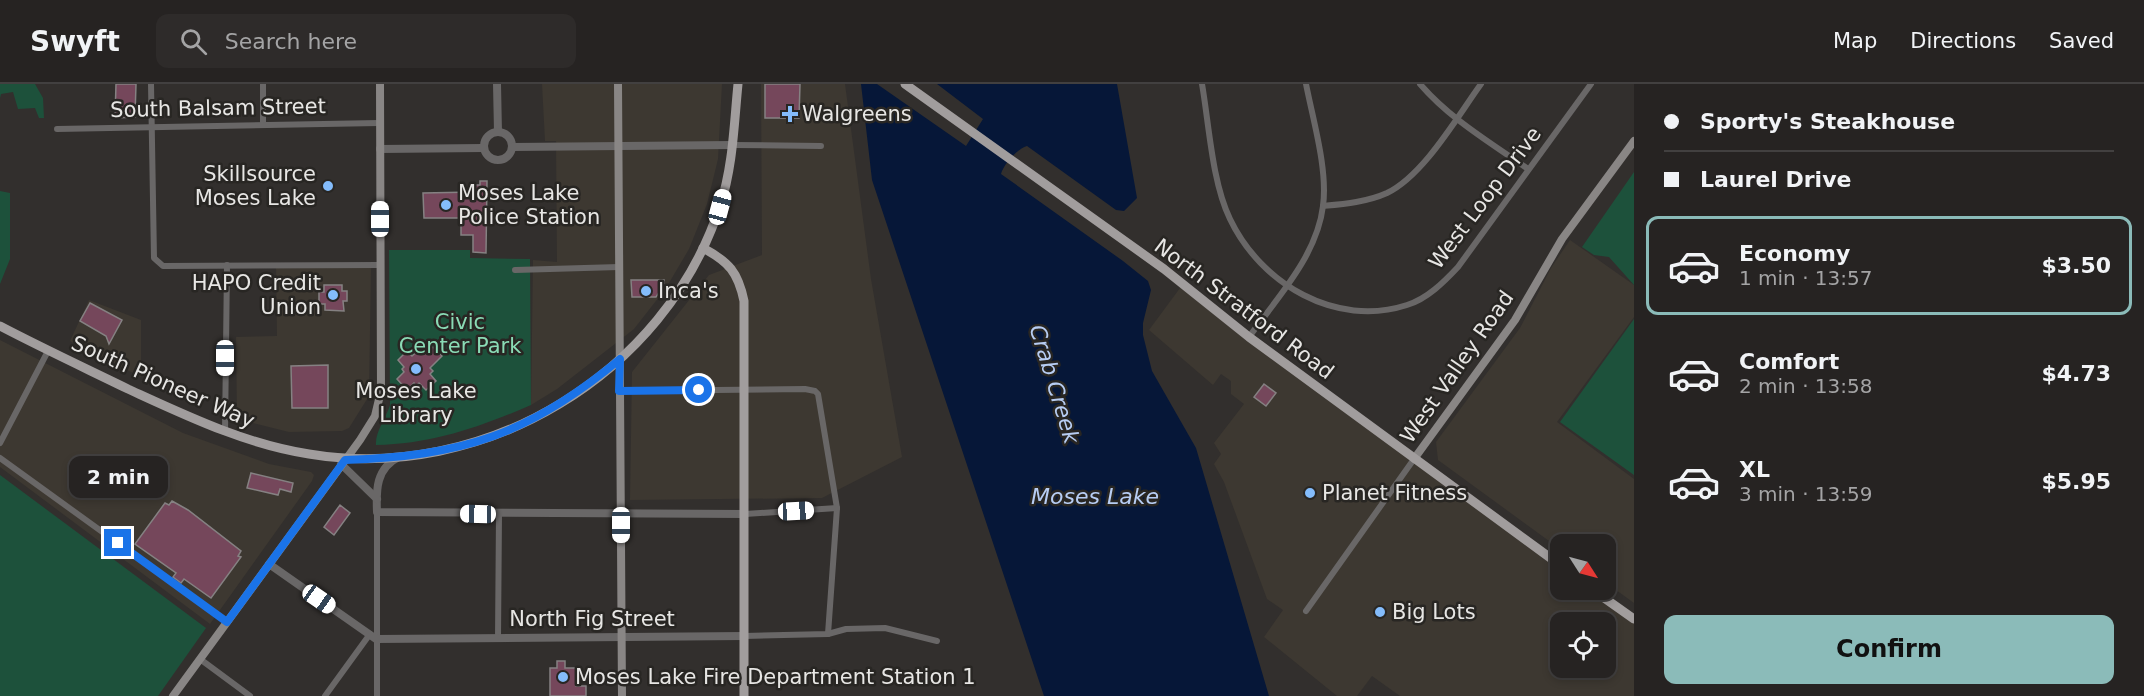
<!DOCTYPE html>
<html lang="en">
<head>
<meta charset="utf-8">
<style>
  :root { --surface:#262322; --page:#2e2b2a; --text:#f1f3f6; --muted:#a4a4a5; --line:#424040; --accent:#8bbbb9 }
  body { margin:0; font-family:"DejaVu Sans",sans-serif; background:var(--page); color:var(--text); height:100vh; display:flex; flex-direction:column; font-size:22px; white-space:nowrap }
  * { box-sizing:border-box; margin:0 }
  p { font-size:20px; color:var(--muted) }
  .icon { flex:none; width:33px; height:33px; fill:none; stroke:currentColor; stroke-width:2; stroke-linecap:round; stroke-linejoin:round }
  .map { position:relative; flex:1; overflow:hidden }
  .side { display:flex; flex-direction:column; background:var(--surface); width:510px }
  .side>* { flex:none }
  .guide { display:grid; align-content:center; height:132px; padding:0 30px; background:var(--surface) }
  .needle { width:39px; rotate:126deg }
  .controls { position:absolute; left:1550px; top:450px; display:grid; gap:12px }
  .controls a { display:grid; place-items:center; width:66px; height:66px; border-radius:12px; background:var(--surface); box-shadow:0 3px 9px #0003,0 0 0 2px var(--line); font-size:30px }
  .end { position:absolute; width:27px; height:27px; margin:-14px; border:8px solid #1a73e8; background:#fff; box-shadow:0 0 0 3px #fff }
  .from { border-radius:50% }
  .bubble { position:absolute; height:42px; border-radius:12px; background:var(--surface); box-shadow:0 3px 9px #0003,0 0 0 2px var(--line); font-size:20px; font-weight:600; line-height:42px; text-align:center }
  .car { position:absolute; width:18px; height:36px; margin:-18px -9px; border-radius:8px; box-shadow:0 0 4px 2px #0007; background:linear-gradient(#fff 24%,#345 0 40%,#fff 0 76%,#345 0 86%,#fff 0) }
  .guide b { display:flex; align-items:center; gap:21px; height:57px; font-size:22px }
  .guide b+b { border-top:2px solid var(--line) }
  .guide i { width:15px; height:15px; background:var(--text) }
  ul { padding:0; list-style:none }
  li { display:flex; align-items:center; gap:18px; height:99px; margin:0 12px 9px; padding:0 18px; border:3px solid transparent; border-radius:12px }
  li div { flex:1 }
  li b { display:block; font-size:22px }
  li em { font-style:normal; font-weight:600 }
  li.active { border-color:var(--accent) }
  li>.icon { width:54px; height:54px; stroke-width:1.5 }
  .primary-button { display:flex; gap:12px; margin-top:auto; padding:12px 30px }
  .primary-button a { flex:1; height:69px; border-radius:12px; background:var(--accent); color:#111; font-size:24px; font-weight:600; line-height:69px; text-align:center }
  header { display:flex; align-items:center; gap:36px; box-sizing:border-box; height:84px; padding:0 30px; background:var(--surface); border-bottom:2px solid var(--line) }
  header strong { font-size:28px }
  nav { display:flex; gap:33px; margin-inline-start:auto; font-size:21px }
  .search { width:420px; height:54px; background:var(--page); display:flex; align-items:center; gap:15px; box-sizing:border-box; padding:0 21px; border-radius:12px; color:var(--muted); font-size:22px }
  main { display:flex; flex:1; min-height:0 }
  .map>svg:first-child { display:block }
  .built { fill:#3d3831; fill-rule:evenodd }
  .green { fill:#1d513b }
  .water { fill:#061738 }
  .building { fill:#75475b; stroke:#858182; stroke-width:1.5 }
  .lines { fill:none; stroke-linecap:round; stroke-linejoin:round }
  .minor { stroke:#696767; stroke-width:6 }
  .tertiary { stroke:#696767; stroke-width:8 }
  .secondary { stroke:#898685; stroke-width:8 }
  .primary { stroke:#a19d9d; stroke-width:9 }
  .route { stroke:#1a73e8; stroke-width:8 }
  .poi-dot { fill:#84bcfb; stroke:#282623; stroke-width:2 }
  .labels { text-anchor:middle; stroke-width:5; stroke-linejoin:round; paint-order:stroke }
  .street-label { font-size:21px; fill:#e7e6e4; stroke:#282623 }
  .poi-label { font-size:21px; fill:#e7e6e4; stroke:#282623; text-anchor:start }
  .park-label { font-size:21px; fill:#8adbb5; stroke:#282623 }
  .water-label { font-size:22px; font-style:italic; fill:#b7cdf3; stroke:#282623 }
</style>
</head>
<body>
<header>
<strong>Swyft</strong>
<div class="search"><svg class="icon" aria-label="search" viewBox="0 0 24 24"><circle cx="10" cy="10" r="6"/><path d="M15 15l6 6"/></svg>Search here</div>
<nav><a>Map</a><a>Directions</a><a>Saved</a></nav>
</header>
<main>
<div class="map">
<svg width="1634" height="612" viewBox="0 0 1634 612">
  <rect width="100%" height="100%" fill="#322f2d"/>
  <g class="built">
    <path d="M 542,0 L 722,0 L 718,75 L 707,120 L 689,165 L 666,204 L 634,245 L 557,305 L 531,321 L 533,176 L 557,178 L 556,57 L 545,57 Z"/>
    <path d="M 761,0 L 845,0 L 871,195 L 902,373 L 822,414 L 630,416 L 632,288 L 709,191 L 762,171 Z"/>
    <path d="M 1570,156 L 1634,201 L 1634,233 L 1557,338 L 1634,395 L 1634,519 L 1605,498 L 1605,460 L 1560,460 L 1560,465 L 1438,376 L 1436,358 L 1520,244 L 1551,184 Z"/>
    <path d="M 276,181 L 371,181 L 369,312 L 349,344 L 342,347 L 289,348 L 237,335 L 236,253 L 277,252 Z"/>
    <path d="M 1183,200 L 1560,481 L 1560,506 L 1593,506 L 1634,535 L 1634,612 L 1400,612 L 1372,592 L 1357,612 L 1337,612 L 1264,553 L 1283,526 L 1267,515 L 1224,398 L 1214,380 L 1221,370 L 1214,359 L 1244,320 L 1231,310 L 1231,297 L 1221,290 L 1213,301 L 1149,246 ZM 1560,538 L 1605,538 L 1605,584 L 1560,584 Z"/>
    <path d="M 89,216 L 141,236 L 141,293 L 70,257 Z"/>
    <path d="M 0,256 L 183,349 L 269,380 L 311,388 L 314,391 L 312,397 L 210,540 L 0,383 Z"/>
  </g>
  <g class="green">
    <path d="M 0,0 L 35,0 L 43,14 L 44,34 L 39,34 L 35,24 L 18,25 L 13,8 L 1,10 L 0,14 Z"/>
    <path d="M 1634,88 L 1634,201 L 1609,173 L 1594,171 L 1582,163 Z"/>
    <path d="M 0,107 L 10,109 L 10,175 L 0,200 Z"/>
    <path d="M 389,166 L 470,166 L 470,174 L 530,175 L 531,321 C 480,343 433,360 376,361 C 375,348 386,334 390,321 Z"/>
    <path d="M 1634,235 L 1634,391 L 1560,338 Z"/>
    <path d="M 0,391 L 206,544 L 158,612 L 0,612 Z"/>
  </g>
  <path class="water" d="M 861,0 L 877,0 L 966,62 L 983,35 L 937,0 L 1117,0 L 1137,114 L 1124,127 L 1116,126 L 1027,62 C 1017,65 1004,80 1001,90 L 1123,177 L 1148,197 L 1151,206 L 1143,239 L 1143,251 L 1152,287 L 1196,364 L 1269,612 L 1044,612 L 872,96 Z"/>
  <g class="building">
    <path d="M 116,0 L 136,0 L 135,33 L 115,34 Z"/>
    <path d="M 765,0 L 800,0 L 799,34 L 765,34 Z"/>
    <path d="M 480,97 L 487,97 L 486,169 L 473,168 L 473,151 L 461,151 L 461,134 L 424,134 L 423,109 L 474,108 L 475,101 L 480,101 Z"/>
    <path d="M 631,196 L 664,196 L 664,201 L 656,213 L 632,213 Z"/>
    <path d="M 324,201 L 342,201 L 342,207 L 347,207 L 347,217 L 343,217 L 344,227 L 325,226 L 325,220 L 319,220 L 319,208 L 324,208 Z"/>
    <path d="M 90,219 L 122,236 L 109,260 L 106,252 L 80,237 Z"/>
    <path d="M 433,263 L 442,272 L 430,284 L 433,287 L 430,290 L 436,297 L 426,306 L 419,299 L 416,302 L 414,299 L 407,306 L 397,295 L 404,288 L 402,285 L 404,283 L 398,276 L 407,267 L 412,272 L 420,265 L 425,270 Z"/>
    <path d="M 328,281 L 328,324 L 292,324 L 291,282 Z"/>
    <path d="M 1264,300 L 1276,309 L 1266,322 L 1254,313 Z"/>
    <path d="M 251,389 L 293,399 L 291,408 L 280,405 L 278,411 L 247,404 Z"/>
    <path d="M 172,417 L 188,426 L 241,467 L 238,472 L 241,473 L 211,514 L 184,495 L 181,499 L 173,493 L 176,489 L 135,460 L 165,419 L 169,421 Z"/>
    <path d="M 340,421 L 350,429 L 334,451 L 324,443 Z"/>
    <path d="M 557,577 L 565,577 L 565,584 L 576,584 L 576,602 L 586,602 L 586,612 L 550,612 L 550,584 L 557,584 Z"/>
  </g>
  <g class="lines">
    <g class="minor">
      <path d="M 151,0 L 154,174 L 163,182 L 380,181"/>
      <path d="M 263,0 L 263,40"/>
      <path d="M 1202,0 C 1209,40 1212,98 1230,135 C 1261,200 1336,244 1407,221 C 1427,215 1444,198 1458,183 L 1591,0"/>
      <path d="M 1420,0 C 1450,35 1491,59 1528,85"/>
      <path d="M 57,45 L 379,39"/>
      <path d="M 732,61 L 821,62"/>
      <path d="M 1323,122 C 1344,120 1367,118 1387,109 C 1424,91 1457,33 1481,0"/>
      <path d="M 515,186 L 619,183"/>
      <path d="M 1249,253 C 1277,214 1317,172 1323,122 C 1328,86 1313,36 1306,0"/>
      <path d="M 619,307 L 805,305 L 815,307 L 818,310 L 837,424 L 828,550"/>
      <path d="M 225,348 L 227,181"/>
      <path d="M 0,359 L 48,267"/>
      <path d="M 0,374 L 227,538"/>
      <path d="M 745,430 L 837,424"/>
      <path d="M 1306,527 L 1414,375"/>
      <path d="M 744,552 L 828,550 L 846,545 L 885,544 L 937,557"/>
      <path d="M 498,554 L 499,430"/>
      <path d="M 200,575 L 250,612"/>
      <path d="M 325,612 L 370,550"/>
      <path d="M 377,612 L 377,428"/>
    </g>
    <g class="tertiary">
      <path d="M 497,0 L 498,48"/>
      <circle cx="498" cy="62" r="14"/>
      <path d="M 512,63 L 732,61"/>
      <path d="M 380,65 L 483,64"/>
      <path d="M 399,373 C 376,384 376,406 377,428 L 745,430"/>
      <path d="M 341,380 L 377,415"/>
      <path d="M 269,480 L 376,555 L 744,552"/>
    </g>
    <g class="secondary">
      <path d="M 618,0 L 622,612"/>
      <path d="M 1414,375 L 1515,236 L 1562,155 L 1634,57"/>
      <path d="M 173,612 L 360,356 L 375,332 L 381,307 L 380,0"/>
    </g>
    <g class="primary">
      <path d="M 905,0 L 1164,185 L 1249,253 L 1560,481"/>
      <path d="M 703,164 C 729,178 738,188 744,217 L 744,612"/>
      <path d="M 0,242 C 42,264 85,284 128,305 C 187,332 245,360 309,370 C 483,399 665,291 720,122 C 733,83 734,40 738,0"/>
      <path d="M 1593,506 L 1634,535"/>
    </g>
  </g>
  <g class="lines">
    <path class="route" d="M 118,459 L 227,538 L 345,376 C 462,372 529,351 620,275 L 619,307 L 699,306"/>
  </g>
  <g class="poi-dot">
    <path d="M787 21h6v6h6v6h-6v6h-6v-6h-6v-6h6z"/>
    <circle cx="328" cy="102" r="6"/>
    <circle cx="446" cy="121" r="6"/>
    <circle cx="646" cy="207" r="6"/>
    <circle cx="333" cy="211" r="6"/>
    <circle cx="416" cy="285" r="6"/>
    <circle cx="1310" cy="409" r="6"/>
    <circle cx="1380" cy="528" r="6"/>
    <circle cx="563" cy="593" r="6"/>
  </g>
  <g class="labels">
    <g class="street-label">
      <text transform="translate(218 24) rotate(-1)" y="7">South Balsam Street</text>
      <text transform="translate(1485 114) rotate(-53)" y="7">West Loop Drive</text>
      <text transform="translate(1244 225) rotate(37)" y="7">North Stratford Road</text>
      <text transform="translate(1457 283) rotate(-55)" y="7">West Valley Road</text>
      <text transform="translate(163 298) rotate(24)" y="7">South Pioneer Way</text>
      <text x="592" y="542">North Fig Street</text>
    </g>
    <g class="poi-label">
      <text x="802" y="37">Walgreens</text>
      <text x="316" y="97" text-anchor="end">Skillsource<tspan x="316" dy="24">Moses Lake</tspan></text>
      <text x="458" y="116">Moses Lake<tspan x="458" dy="24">Police Station</tspan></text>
      <text x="321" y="206" text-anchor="end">HAPO Credit<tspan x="321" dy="24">Union</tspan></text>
      <text x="658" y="214">Inca's</text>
      <text x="416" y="314" text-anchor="middle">Moses Lake<tspan x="416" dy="24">Library</tspan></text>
      <text x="1322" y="416">Planet Fitness</text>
      <text x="1392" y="535">Big Lots</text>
      <text x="575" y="600">Moses Lake Fire Department Station 1</text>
    </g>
    <g class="park-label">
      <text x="460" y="245">Civic<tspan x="460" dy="24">Center Park</tspan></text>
    </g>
    <g class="water-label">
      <text transform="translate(1055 300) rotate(73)" y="8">Crab Creek</text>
      <text x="1095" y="420">Moses Lake</text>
    </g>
  </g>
</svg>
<div class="controls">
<a><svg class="needle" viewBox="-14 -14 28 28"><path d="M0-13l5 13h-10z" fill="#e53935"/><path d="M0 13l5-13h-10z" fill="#a4a4a5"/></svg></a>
<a><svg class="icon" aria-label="locate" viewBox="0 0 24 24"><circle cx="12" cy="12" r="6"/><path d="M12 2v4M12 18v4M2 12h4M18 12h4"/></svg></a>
</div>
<i class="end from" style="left:699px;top:306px"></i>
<i class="end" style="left:118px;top:459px"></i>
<div class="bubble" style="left:69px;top:372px;width:99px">2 min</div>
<i class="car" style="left:720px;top:123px;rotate:15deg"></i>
<i class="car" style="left:380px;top:135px;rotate:0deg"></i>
<i class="car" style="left:225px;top:274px;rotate:180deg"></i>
<i class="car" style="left:796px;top:427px;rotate:87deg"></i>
<i class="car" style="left:478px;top:430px;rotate:271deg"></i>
<i class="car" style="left:621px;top:441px;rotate:180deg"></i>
<i class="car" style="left:319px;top:515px;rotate:125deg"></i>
</div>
<section class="side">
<div class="guide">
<b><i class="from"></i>Sporty's Steakhouse</b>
<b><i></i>Laurel Drive</b>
</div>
<ul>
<li class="active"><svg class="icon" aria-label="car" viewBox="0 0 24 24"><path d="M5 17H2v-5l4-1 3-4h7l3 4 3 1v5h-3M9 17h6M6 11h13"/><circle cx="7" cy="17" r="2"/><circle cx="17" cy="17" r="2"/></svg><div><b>Economy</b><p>1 min · 13:57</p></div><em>$3.50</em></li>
<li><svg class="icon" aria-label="car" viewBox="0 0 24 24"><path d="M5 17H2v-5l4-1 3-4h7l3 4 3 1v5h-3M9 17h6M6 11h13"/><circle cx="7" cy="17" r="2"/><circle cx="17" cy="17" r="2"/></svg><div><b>Comfort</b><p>2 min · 13:58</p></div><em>$4.73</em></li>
<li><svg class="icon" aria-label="car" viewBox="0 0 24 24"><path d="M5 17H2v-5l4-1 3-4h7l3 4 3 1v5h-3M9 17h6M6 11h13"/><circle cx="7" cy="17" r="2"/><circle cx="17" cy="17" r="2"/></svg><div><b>XL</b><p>3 min · 13:59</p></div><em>$5.95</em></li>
</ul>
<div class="primary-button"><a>Confirm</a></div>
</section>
</main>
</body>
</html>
